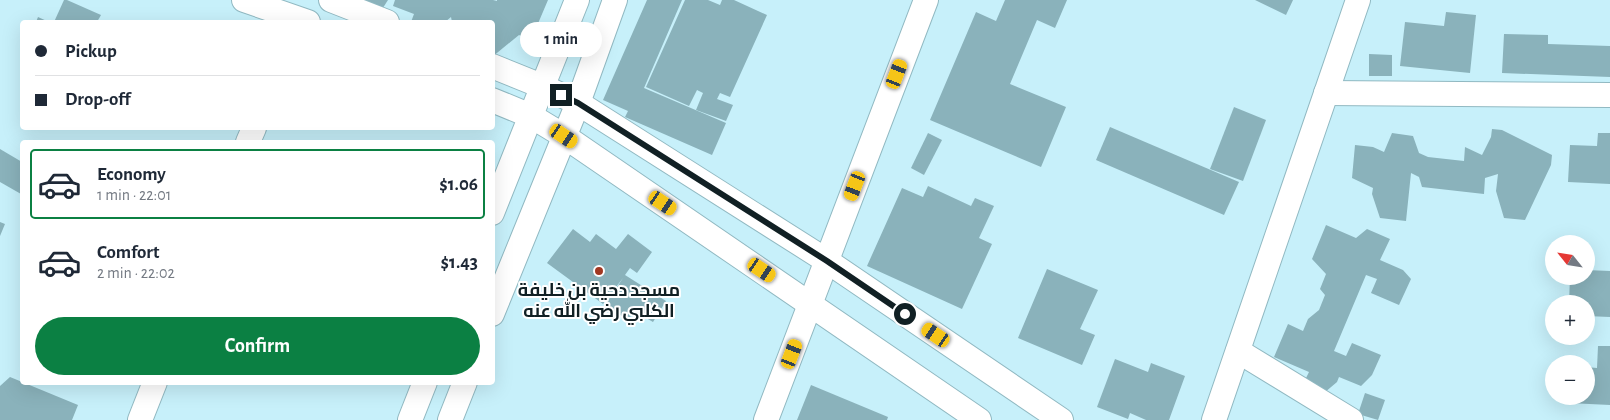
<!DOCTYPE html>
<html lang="en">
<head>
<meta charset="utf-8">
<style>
  :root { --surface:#fff; --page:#f2f2f3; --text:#1f2937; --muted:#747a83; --line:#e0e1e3; --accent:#0b8043 }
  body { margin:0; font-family:"Alegreya Sans",Cairo,sans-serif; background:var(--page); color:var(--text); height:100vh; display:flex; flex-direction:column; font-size:19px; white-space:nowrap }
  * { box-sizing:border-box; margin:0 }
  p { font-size:16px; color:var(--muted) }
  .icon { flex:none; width:28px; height:28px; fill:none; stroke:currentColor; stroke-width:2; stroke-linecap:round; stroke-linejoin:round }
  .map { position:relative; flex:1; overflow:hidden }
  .side { position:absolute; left:20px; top:140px; width:475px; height:245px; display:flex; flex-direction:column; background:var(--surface); border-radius:5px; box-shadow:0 5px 20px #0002 }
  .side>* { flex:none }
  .top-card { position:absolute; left:20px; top:20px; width:475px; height:110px; border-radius:5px; box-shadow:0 5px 20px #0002; display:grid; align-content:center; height:110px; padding:0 15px; background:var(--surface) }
  .needle { width:32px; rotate:300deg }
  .controls { position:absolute; left:1545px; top:235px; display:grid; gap:10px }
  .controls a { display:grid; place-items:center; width:50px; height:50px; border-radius:50%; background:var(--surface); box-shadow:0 5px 20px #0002; font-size:25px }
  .end { position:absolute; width:22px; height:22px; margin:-11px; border:6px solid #112024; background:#fff; box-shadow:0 0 0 2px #fff }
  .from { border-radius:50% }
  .bubble { position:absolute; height:35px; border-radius:18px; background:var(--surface); box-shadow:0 5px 20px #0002; font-size:16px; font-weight:700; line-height:35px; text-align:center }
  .car { position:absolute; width:15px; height:30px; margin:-15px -8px; border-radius:6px; box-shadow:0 0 4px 1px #0007; background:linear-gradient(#f5c518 24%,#345 0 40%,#f5c518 0 76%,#345 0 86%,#f5c518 0) }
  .top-card b { display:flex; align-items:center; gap:18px; height:48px; font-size:19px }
  .top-card b+b { border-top:1px solid var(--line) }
  .top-card i { width:12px; height:12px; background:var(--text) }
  ul { padding:9px 0 0; list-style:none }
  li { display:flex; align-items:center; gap:15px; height:70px; margin:0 10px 8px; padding:0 5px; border:2px solid transparent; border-radius:5px }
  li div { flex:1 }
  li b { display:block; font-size:19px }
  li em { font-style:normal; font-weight:700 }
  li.active { border-color:var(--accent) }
  li>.icon { width:45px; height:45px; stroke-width:1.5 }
  .button { display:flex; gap:10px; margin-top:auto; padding:10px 15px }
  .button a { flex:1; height:58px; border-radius:30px; background:var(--accent); color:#fff; font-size:20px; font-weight:700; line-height:58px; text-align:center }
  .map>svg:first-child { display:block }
  .building { fill:#8ab2bb }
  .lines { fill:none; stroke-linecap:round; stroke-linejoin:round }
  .street-casing { stroke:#91b9c2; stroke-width:26 }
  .street { stroke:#fff; stroke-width:24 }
  .route { stroke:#112024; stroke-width:6 }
  .poi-dot { fill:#a13822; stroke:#fff; stroke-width:2 }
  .labels { text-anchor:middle; stroke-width:4; stroke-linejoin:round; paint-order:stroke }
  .poi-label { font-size:18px; font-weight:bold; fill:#112024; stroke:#fff }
</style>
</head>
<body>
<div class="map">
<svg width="1610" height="420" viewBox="0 0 1610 420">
  <rect width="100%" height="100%" fill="#c7f0fa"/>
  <g class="building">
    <path d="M 64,0 L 67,0 L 101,15 L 97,22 L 54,22 Z"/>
    <path d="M 356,0 L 388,0 L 379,14 Z"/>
    <path d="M 395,0 L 493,0 L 497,1 L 497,0 L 548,0 L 531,40 L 519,35 L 492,57 L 492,22 L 452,22 L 451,17 L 445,22 L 411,22 L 414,14 L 393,6 Z"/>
    <path d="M 647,0 L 682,0 L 644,88 L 726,123 L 712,155 L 625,117 L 628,111 L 603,100 Z"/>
    <path d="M 685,0 L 708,0 L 720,5 L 722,0 L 734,0 L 767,15 L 730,97 L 720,93 L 717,99 L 733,105 L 726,121 L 696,110 L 703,93 L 697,90 L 689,106 L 646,87 Z"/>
    <path d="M 1005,0 L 1067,0 L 1055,28 L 1037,20 L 1010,84 L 1066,107 L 1041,167 L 930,120 L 976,12 L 996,21 Z"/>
    <path d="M 1255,0 L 1293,0 L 1286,15 Z"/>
    <path d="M 1446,12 L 1476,15 L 1470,73 L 1400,66 L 1405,22 L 1444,26 Z"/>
    <path d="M 38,17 L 49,22 L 36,22 Z"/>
    <path d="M 1504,34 L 1548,35 L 1548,44 L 1610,46 L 1610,77 L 1502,73 Z"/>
    <path d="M 1369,54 L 1392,55 L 1392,76 L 1369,76 Z"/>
    <path d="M 1234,107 L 1266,120 L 1243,181 L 1210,169 Z"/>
    <path d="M 1110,127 L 1239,182 L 1224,215 L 1096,160 Z"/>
    <path d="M 1492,129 L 1502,130 L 1552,155 L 1551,165 L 1525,220 L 1504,218 L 1496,191 L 1498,174 L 1485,178 L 1484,194 L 1422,187 L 1419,177 L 1411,173 L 1406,221 L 1380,218 L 1372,194 L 1373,188 L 1352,178 L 1355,145 L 1373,147 L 1384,152 L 1392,133 L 1413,136 L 1419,153 L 1428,157 L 1464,161 L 1465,147 L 1482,155 L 1491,137 Z"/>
    <path d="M 928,133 L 942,140 L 924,175 L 911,168 Z"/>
    <path d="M 1598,133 L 1610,133 L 1610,184 L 1568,182 L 1570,145 L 1597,146 Z"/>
    <path d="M 0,149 L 22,162 L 21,194 L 0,182 Z"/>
    <path d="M 928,186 L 971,206 L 975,198 L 994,206 L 979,238 L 992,244 L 962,309 L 867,266 L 902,188 L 923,197 Z"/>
    <path d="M 0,222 L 5,224 L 0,236 Z"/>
    <path d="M 1326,225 L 1356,238 L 1367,229 L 1390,239 L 1380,260 L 1403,270 L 1411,279 L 1399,305 L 1371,293 L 1377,279 L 1366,275 L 1334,351 L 1346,356 L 1352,343 L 1381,355 L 1372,375 L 1361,386 L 1339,377 L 1337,382 L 1324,393 L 1303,384 L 1309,372 L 1274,357 L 1288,324 L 1303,331 L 1308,319 L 1319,310 L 1325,295 L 1320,289 L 1326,274 L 1312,259 Z"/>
    <path d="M 573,229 L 590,242 L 596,234 L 616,249 L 628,234 L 652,252 L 637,273 L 630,268 L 625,275 L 666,301 L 653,322 L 634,311 L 628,320 L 605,305 L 623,278 L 603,304 L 547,263 Z"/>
    <path d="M 1047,269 L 1098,290 L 1080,329 L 1095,335 L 1082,365 L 1018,338 Z"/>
    <path d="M 1586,270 L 1610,271 L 1610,317 L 1586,316 L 1586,304 L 1569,304 L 1570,276 L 1586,276 Z"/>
    <path d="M 1598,346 L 1610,346 L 1610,405 L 1569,403 L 1569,396 L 1586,396 L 1586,367 L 1597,368 Z"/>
    <path d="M 1115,359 L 1148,372 L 1151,363 L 1185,376 L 1169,420 L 1146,420 L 1130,413 L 1128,419 L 1097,407 Z"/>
    <path d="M 10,377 L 78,405 L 72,420 L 0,420 L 0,386 Z"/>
    <path d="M 811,385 L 888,417 L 887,420 L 797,420 Z"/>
    <path d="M 1365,393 L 1385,400 L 1378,420 L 1358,414 Z"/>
  </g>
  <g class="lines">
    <defs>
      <g id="street">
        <path d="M 244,0 L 308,22"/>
        <path d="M 331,0 L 387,22"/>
        <path d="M 492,66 L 544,87 L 578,103 L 827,261 L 1061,420"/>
        <path d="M 1326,93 L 1610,95"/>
        <path d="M 492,100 L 531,116 L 564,136 L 979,420"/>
        <path d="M 248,142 L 254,128"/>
        <path d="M 492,213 L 577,0"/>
        <path d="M 492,314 L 578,103 L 615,0"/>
        <path d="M 1238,351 L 1351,420"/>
        <path d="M 140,420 L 155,382"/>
        <path d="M 410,420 L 425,382"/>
        <path d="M 450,420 L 465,382"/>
        <path d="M 766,420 L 926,0"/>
        <path d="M 1214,420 L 1358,0"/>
      </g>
    </defs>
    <use href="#street" class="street-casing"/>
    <use href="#street" class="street"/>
  </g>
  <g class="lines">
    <path class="route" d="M 561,95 L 578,103 L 827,261 L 905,314"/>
  </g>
  <circle class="poi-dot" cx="599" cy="271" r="5"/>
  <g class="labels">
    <g class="poi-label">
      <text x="599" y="296">مسجد دحية بن خليفة<tspan x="599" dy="21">الكلبي رضي الله عنه</tspan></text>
    </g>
  </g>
</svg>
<div class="controls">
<a><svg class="needle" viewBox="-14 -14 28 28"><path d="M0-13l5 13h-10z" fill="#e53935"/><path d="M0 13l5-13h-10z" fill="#747a83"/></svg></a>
<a>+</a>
<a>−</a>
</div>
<i class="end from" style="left:905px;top:314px"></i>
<i class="end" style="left:561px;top:95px"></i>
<div class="bubble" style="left:520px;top:22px;width:82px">1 min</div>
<i class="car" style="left:897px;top:74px;rotate:21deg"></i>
<i class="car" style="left:564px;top:136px;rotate:124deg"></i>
<i class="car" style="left:855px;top:186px;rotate:201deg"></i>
<i class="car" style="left:663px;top:203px;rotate:124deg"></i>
<i class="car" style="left:762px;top:270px;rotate:124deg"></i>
<i class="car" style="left:936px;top:335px;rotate:304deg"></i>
<i class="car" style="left:792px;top:354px;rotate:21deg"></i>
<div class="top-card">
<b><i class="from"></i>Pickup</b>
<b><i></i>Drop-off</b>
</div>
<section class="side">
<ul>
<li class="active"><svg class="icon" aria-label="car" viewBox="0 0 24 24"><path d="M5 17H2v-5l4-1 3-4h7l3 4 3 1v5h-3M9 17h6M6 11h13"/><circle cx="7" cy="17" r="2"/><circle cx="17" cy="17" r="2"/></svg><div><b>Economy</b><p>1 min · 22:01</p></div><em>$1.06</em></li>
<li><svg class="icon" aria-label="car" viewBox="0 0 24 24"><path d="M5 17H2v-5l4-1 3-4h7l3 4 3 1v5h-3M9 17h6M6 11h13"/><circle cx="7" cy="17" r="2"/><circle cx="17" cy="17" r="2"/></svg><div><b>Comfort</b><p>2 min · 22:02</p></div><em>$1.43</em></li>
</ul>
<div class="button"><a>Confirm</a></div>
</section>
</div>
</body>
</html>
